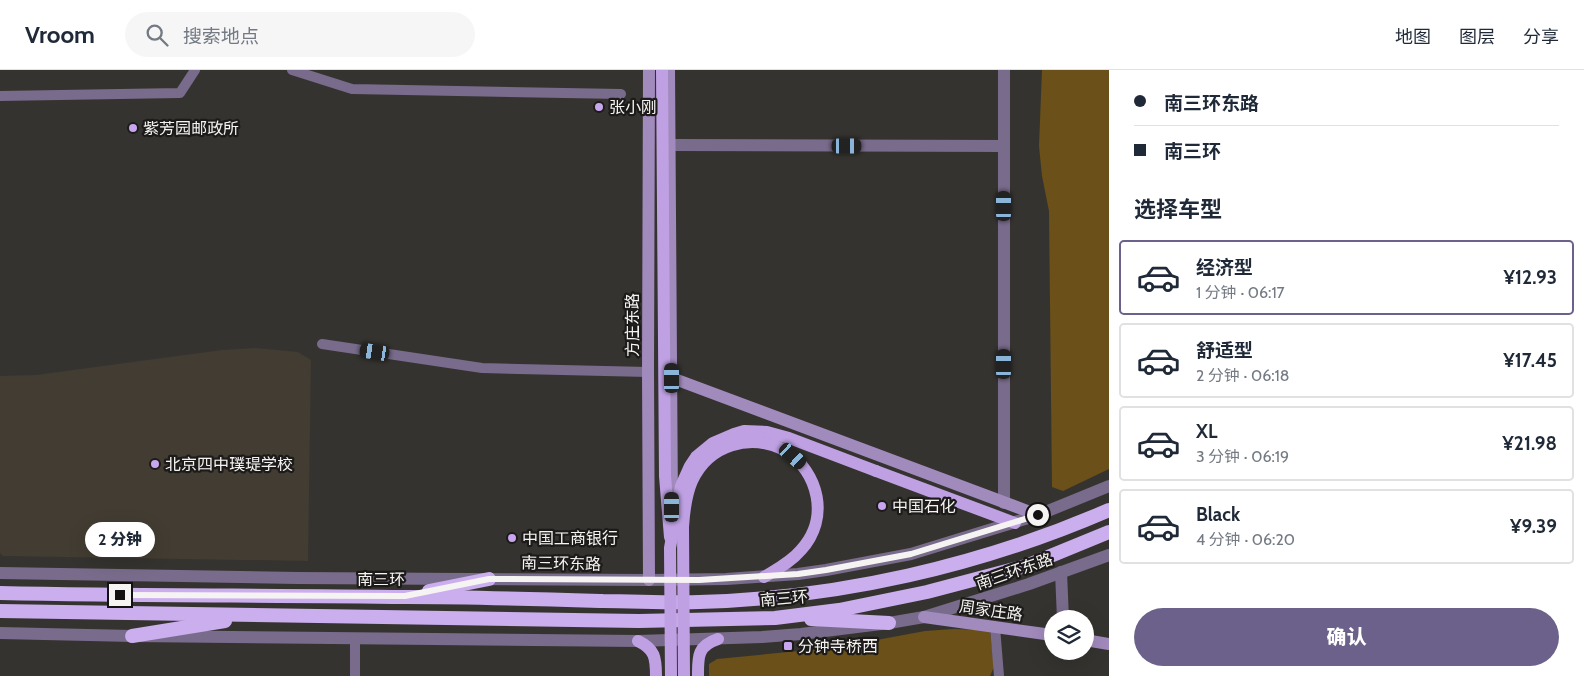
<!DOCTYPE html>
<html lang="zh">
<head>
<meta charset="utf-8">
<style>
  :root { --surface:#fff; --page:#f6f6f7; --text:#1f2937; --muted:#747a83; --line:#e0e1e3; --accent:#6b618a }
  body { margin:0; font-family:Cabin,"Noto Sans SC",sans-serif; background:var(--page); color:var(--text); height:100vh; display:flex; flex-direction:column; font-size:19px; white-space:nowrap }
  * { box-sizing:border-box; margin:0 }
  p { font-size:16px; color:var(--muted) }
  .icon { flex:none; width:28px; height:28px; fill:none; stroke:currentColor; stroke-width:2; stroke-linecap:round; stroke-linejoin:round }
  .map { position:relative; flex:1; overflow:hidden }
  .drawer { display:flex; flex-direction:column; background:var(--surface); width:475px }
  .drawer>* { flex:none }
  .hud { display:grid; align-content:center; height:110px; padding:0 25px; background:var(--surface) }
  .controls { position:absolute; left:1044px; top:540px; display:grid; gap:10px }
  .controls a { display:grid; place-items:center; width:50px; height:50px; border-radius:50%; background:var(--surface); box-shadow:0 5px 20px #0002; font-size:25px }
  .end { position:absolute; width:22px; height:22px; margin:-11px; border:6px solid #f6f4f2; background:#111; box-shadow:0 0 0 2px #111 }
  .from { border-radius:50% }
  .bubble { position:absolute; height:35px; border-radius:18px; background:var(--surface); box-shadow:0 5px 20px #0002; font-size:16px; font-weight:800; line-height:35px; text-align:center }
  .car { position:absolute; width:15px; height:30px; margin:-15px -8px; border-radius:6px; box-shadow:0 0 4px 1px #0007; background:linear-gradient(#222 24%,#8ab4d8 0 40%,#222 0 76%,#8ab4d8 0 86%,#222 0) }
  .hud b { display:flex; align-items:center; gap:18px; height:48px; font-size:19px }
  .hud b+b { border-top:1px solid var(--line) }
  .hud i { width:12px; height:12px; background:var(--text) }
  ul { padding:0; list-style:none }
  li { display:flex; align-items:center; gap:15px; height:75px; margin:0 10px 8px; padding:0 15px; border:2px solid var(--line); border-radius:5px }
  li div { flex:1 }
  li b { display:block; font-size:19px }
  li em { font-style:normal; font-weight:800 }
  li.on { border-color:var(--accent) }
  li>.icon { width:45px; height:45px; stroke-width:1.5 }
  h2 { padding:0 25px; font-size:22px; line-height:60px }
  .action { display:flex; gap:10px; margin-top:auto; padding:10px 25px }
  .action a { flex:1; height:58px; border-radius:30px; background:var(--accent); color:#fff; font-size:20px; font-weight:800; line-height:58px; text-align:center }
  header { display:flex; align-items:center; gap:30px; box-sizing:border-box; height:70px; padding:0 25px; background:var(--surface); border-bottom:1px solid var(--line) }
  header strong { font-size:24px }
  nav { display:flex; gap:28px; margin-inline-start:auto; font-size:18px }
  .search { width:350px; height:45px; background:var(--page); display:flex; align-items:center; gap:12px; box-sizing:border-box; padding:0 18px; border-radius:28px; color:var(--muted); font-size:19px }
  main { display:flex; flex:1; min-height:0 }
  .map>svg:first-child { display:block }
  .built { fill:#423c32 }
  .green { fill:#6b5019 }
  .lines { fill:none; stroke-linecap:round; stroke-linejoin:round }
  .minor { stroke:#796b8b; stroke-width:10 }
  .tertiary { stroke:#796b8b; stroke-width:12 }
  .secondary { stroke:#a18abc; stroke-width:12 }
  .primary { stroke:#bfa1e3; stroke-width:12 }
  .trunk { stroke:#cbaeee; stroke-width:14 }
  .primary-bridge { stroke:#bfa1e3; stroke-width:12 }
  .route { stroke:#f6f4f2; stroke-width:6 }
  .poi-dot { fill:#c7a6ef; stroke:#1c1b19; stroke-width:2 }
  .labels { text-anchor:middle; stroke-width:4.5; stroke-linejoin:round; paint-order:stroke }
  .poi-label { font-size:16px; fill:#f6f4f2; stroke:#1c1b19; text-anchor:start }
  .street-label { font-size:16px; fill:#f6f4f2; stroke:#1c1b19 }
</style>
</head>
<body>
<header>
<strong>Vroom</strong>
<div class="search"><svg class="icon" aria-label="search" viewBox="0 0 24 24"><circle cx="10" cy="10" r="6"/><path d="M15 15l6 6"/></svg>搜索地点</div>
<nav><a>地图</a><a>图层</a><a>分享</a></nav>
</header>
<main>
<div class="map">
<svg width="1109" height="606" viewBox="0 0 1109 606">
  <rect width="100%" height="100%" fill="#35332f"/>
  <path class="built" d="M 256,278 L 298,282 L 311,290 L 308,491 L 3,486 L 0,483 L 0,306 L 36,305 L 222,280 Z"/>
  <g class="green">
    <path d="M 1042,0 L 1109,0 L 1109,399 L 1063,421 L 1052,417 L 1049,141 L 1042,106 L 1039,76 Z"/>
    <path d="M 953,559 L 990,560 L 994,597 L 990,606 L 709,606 L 709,594 L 717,589 L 839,577 L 925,561 Z"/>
  </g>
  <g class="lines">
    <g class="minor">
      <path d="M 292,0 L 352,19 L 621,24"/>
      <path d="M 0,26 L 180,23 L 195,0"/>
      <path d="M 322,274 L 482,298 L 648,302"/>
      <path d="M 995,557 L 999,606"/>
      <path d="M 355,606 L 355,568"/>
    </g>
    <g class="tertiary">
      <path d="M 1004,0 L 1004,433"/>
      <path d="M 671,75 L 1004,76"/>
      <path d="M 1061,502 L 1063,549"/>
      <path d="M 0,503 L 298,508 L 649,510 L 726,509 L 798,504 L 826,500 L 911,484 L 1038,445 L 1109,416"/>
      <path d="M 0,563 L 132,566 L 638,571 L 762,567 L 801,564 L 889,553 L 924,547 L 1029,514 L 1109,485"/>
    </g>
    <g class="secondary">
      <path d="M 649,0 L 648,302 L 649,510"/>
      <path d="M 669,0 L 672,435"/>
      <path d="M 672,308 L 1038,445"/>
      <path d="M 924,547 L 1052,565"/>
      <path d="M 1085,570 L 1109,574"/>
    </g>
    <g class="primary">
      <path d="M 662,0 L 665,406 L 670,467"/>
      <path d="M 876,401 L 1015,453"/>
      <path d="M 764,507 C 777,499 791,492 801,480 C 830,448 819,403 785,380"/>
      <path d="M 638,571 C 655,579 656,588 656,606"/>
      <path d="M 698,606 C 698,587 697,576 718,569"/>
    </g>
    <g class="trunk">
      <path d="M 429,521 L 489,509"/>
      <path d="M 0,523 C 135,526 271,525 406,527 C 472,527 537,529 603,531 C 635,531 667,533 699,532 C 839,528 980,496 1109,440"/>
      <path d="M 0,541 L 639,551 L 775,548 L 839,540 L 927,522 L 1026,496 L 1109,462"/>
      <path d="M 811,549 L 889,553"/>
      <path d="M 132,566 L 225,551"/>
    </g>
    <g class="primary-bridge">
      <path d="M 671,606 L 670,478 L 681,416 L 690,396 L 696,387 L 713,373 L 734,364 L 744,361 L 767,362 L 789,368 L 876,401"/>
      <path d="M 684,606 L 683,457 C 684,441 686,425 692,411 C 709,374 750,363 785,380"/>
    </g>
  </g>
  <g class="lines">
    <path class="route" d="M 120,525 L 405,526 L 489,509 L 699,510 L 798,504 L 826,500 L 911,484 L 1038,445"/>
  </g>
  <g class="poi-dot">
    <circle cx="599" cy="37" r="5"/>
    <circle cx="133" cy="58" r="5"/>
    <circle cx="155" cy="394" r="5"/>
    <circle cx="882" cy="436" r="5"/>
    <circle cx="512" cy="468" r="5"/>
    <rect x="783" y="571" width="10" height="10" rx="2.5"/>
  </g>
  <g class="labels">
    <g class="poi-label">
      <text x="609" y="43">张小刚</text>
      <text x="143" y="64">紫芳园邮政所</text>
      <text x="165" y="400">北京四中璞瑅学校</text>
      <text x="892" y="442">中国石化</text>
      <text x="522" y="474">中国工商银行</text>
      <text x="798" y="582">分钟寺桥西</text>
    </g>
    <g class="street-label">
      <text transform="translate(632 255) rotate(-90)" y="6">方庄东路</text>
      <text transform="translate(561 493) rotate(1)" y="6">南三环东路</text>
      <text transform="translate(1014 501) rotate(-19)" y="6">南三环东路</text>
      <text x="381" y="515">南三环</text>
      <text transform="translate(784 528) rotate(-5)" y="6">南三环</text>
      <text transform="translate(991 540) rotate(8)" y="6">周家庄路</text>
    </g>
  </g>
</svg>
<div class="controls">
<a><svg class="icon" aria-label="layers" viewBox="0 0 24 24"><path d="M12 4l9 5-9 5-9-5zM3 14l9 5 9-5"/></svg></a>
</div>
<i class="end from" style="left:1038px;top:445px"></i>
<i class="end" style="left:120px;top:525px"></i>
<div class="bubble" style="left:85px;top:452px;width:70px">2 分钟</div>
<i class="car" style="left:847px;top:76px;rotate:90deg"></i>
<i class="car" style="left:1004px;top:136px;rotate:0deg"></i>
<i class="car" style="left:375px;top:282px;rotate:279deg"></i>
<i class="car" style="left:1004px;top:294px;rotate:0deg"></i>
<i class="car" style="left:672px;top:308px;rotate:0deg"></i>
<i class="car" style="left:793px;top:386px;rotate:132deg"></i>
<i class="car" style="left:672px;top:437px;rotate:0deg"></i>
</div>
<section class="drawer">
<div class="hud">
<b><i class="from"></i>南三环东路</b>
<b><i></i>南三环</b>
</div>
<h2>选择车型</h2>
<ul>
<li class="on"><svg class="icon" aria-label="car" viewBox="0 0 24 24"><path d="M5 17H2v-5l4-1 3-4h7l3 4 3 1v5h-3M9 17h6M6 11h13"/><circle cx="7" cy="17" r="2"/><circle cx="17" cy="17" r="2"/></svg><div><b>经济型</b><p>1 分钟 · 06:17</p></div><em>¥12.93</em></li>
<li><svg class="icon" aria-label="car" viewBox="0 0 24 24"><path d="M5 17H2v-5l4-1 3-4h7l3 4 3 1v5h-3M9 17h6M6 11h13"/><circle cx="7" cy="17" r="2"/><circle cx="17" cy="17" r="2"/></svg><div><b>舒适型</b><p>2 分钟 · 06:18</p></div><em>¥17.45</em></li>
<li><svg class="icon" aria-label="car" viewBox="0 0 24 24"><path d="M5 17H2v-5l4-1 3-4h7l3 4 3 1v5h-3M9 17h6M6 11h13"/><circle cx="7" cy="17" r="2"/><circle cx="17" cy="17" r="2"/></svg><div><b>XL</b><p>3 分钟 · 06:19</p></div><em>¥21.98</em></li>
<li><svg class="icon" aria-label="car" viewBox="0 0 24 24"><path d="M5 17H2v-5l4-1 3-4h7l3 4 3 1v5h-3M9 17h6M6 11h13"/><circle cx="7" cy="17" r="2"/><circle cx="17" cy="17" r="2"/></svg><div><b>Black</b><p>4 分钟 · 06:20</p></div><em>¥9.39</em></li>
</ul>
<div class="action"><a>确认</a></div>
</section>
</main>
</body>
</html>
